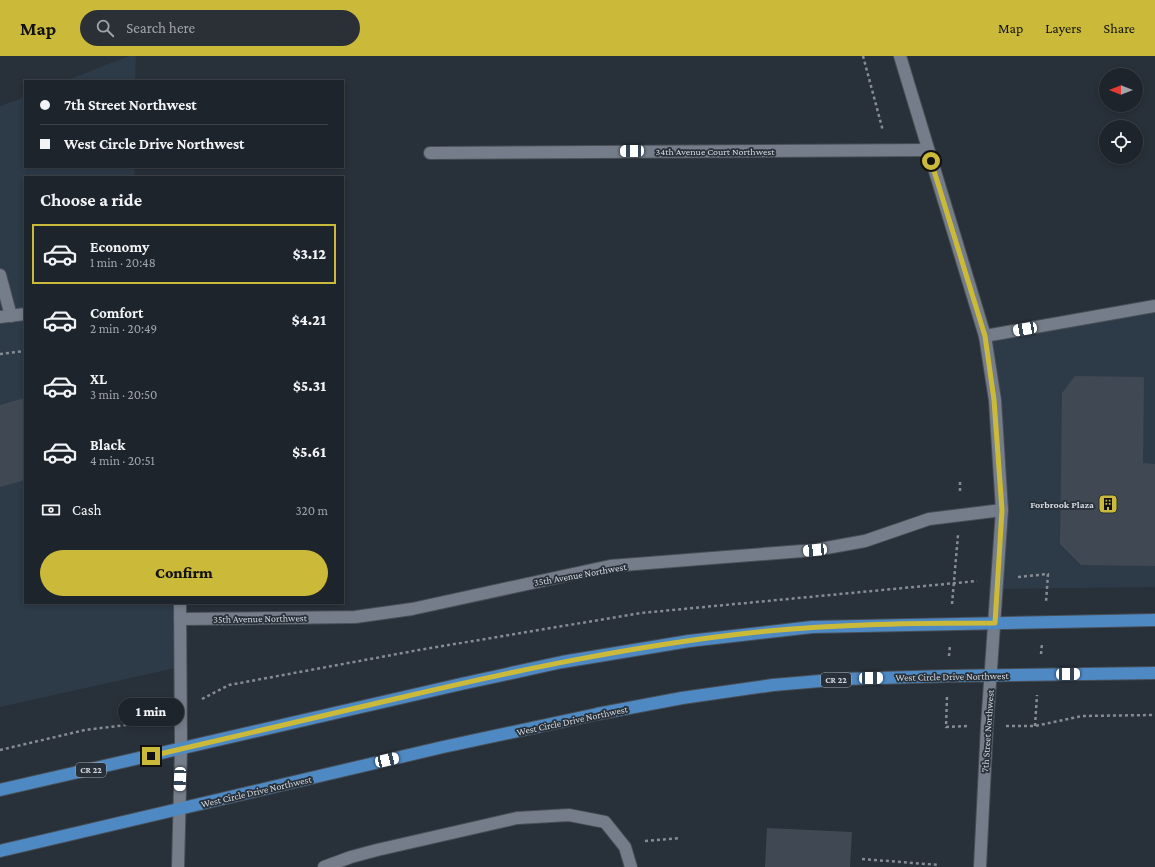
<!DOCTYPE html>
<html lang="en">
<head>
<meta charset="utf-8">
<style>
  :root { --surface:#1e242b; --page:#2b3037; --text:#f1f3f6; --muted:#a1a4a9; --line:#3c4147; --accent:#cbba39 }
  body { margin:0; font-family:"Crimson Pro",serif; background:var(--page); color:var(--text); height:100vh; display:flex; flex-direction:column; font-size:15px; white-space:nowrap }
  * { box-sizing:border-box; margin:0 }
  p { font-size:13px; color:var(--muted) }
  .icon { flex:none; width:22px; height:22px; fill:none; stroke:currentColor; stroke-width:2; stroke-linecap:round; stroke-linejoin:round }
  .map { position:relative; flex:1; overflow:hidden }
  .panel { position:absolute; left:24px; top:120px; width:320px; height:428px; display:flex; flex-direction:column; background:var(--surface); border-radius:0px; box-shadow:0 2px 6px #0003,0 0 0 1px var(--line) }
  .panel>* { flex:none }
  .banner { position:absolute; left:24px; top:24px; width:320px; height:88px; border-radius:0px; box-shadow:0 2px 6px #0003,0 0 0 1px var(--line); display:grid; align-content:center; height:88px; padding:0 16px; background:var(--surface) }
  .needle { width:26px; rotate:270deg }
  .fabs { position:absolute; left:1099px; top:12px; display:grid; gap:8px }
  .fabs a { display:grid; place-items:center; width:44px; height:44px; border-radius:50%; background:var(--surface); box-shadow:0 2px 6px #0003,0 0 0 1px var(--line); font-size:20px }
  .end { position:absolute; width:18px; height:18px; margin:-9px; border:5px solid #cbba39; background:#111; box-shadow:0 0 0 2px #111 }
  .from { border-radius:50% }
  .bubble { position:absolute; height:28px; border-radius:14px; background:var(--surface); box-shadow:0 2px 6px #0003,0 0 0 1px var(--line); font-size:13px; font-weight:800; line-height:28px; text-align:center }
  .car { position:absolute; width:12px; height:24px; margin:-12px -6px; border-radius:5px; box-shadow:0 0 3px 1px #0007; background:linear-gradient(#fff 24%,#345 0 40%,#fff 0 76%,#345 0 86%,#fff 0) }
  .banner b { display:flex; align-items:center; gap:14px; height:38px; font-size:15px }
  .banner b+b { border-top:1px solid var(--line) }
  .banner i { width:10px; height:10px; background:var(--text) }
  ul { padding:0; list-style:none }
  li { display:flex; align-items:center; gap:12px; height:60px; margin:0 8px 6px; padding:0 8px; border:2px solid transparent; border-radius:0px }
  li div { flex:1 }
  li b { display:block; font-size:15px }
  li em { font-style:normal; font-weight:800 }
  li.active { border-color:var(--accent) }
  li>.icon { width:36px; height:36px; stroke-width:1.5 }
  h2 { padding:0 16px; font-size:18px; line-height:48px }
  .pay { display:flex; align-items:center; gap:10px; height:44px; padding:0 16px; font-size:15px }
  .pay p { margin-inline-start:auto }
  .primary-button { display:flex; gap:8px; margin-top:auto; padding:8px 16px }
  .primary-button a { flex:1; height:46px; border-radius:24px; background:var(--accent); color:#111; font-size:16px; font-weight:800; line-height:46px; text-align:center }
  header { display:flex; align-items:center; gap:24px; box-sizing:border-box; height:56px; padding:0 20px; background:var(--accent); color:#111 }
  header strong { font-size:19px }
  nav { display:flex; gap:22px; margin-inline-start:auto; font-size:14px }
  .search { width:280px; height:36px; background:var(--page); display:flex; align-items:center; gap:10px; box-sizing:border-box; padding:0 14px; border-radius:22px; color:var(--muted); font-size:15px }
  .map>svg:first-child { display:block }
  .built { fill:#2d3a48 }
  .building { fill:#404953 }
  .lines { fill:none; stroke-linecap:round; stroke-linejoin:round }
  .lane-casing { stroke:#474e56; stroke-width:14 }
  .street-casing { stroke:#474e56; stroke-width:14 }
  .secondary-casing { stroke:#474e56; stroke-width:14 }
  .primary-casing { stroke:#474e56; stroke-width:14 }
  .path { stroke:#868c94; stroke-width:2.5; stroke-dasharray:3 3; stroke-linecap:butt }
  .lane { stroke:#747d89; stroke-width:12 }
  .street { stroke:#747d89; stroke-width:12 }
  .secondary { stroke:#747d89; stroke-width:12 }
  .primary { stroke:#4e89c4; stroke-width:12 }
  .route { stroke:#cbba39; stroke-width:5 }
  .labels { text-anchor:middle; stroke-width:3.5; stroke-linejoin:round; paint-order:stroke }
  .shield { fill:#283039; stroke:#a1a7af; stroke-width:1 }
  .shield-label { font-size:9px; font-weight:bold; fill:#d5dae1 }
  .street-label { font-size:10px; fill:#d5dae1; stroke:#283039 }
  .poi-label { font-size:10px; font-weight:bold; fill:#d5dae1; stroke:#283039; text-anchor:end }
</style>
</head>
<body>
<header>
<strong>Map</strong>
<div class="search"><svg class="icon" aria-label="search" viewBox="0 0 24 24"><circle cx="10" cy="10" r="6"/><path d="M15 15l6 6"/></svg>Search here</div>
<nav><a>Map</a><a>Layers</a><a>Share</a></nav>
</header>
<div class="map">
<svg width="1155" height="811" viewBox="0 0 1155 811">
  <rect width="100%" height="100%" fill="#283039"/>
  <g class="built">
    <path d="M 129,0 L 136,0 L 135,25 L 65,25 Z"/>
    <path d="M 25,41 L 25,111 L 135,111 L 134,121 L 25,121 L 25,547 L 180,547 L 180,611 L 0,651 L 0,50 Z"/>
    <path d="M 1155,250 L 1155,531 L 997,533 L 1002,454 L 985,280 Z"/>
  </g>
  <g class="building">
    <path d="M 1075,320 L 1144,321 L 1143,407 L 1155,408 L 1155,510 L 1081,509 L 1060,488 L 1062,337 Z"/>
    <path d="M 25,342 L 25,424 L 0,431 L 0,349 Z"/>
    <path d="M 767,772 L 852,776 L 850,811 L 765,811 Z"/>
  </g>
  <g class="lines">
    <defs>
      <path id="lane" d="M 0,219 L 11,260"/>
      <g id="street">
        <path d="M 430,97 L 928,94"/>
        <path d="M 0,261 L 25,258"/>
        <path d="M 985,280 L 1155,250"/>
        <path d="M 180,563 L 355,561 L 412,553 L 610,510 L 815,494 L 865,485 L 929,463 L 1002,454"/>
        <path d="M 178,811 L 181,693 L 180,547"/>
        <path d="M 324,811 L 351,801 L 377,794 L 517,762 L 569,759 L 605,766 L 625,791 L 631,811"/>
      </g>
      <path id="secondary" d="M 900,0 L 985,280 L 995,344 L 1002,454 L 987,670 L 980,811"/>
      <g id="primary">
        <path d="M 0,734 L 461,628 L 562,606 L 689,585 L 812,571 L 1155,564"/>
        <path d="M 0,795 L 443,691 L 597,658 L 682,642 L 773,629 L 843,623 L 948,620 L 1155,617"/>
      </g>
    </defs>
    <use href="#lane" class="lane-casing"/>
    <use href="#street" class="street-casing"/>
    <use href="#secondary" class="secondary-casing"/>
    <use href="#primary" class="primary-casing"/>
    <g class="path">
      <path d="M 863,0 L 883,75"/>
      <path d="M 0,298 L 25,295"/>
      <path d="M 960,426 L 960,438"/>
      <path d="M 1018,521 L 1048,518 L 1046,546"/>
      <path d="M 952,548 L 958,479"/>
      <path d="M 1041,598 L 1042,587"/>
      <path d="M 949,600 L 950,589"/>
      <path d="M 947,641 L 946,671 L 967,670"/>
      <path d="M 202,643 L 229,629 L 419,594 L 641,557 L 977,525"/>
      <path d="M 1006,670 L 1035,670 L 1082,660 L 1155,659"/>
      <path d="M 1035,670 L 1037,639"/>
      <path d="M 0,694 L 85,674 L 134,668 L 160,660"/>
      <path d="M 645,785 L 680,782"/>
      <path d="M 862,803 L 939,809"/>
    </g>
    <use href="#lane" class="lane"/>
    <use href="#street" class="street"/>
    <use href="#secondary" class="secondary"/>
    <use href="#primary" class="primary"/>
  </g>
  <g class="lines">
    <path class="route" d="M 151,700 C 234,681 316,661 399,642 C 517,614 637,589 758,576 C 837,568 916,567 995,567 L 1002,454 L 994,344 L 985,280 L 931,105"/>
  </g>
  <defs>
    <symbol id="building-square" viewBox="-11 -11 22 22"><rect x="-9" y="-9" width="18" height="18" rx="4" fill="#cbba39" stroke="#283039"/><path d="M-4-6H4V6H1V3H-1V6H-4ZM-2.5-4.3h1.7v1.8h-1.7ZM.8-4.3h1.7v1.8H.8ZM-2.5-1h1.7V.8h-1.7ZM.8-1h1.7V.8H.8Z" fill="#111"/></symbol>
  </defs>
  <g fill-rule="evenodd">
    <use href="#building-square" x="1097" y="437" width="22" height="22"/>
  </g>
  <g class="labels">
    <g class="shield">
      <rect x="821" y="617" width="30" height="14" rx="3"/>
      <rect x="76" y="707" width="30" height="14" rx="3"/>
    </g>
    <g class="shield-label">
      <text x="836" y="627">CR 22</text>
      <text x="91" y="717">CR 22</text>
    </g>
    <g class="street-label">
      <text x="715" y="99">34th Avenue Court Northwest</text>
      <text transform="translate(580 518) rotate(-10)" y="4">35th Avenue Northwest</text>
      <text transform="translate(260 562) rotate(-1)" y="4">35th Avenue Northwest</text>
      <text transform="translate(952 620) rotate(-1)" y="4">West Circle Drive Northwest</text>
      <text transform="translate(572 664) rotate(-12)" y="4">West Circle Drive Northwest</text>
      <text transform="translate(987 675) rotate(-86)" y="4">7th Street Northwest</text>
      <text transform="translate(256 735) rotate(-13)" y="4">West Circle Drive Northwest</text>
    </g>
    <g class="poi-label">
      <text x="1094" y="452">Forbrook Plaza</text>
    </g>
  </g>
</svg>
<div class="fabs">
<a><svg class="needle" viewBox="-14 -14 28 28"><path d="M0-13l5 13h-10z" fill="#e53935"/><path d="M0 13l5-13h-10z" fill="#a1a4a9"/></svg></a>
<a><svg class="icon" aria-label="locate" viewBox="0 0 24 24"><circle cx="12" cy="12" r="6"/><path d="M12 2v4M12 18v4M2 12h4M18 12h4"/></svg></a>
</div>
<i class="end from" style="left:931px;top:105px"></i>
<i class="end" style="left:151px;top:700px"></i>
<div class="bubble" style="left:118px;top:642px;width:66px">1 min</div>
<i class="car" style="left:632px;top:95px;rotate:269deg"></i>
<i class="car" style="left:1025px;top:273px;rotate:260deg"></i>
<i class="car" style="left:815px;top:494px;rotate:265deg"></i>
<i class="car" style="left:1068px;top:618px;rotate:89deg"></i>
<i class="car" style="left:871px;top:622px;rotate:89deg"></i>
<i class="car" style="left:387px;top:704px;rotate:77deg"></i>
<i class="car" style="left:180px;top:723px;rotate:182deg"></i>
<div class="banner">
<b><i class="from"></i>7th Street Northwest</b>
<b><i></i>West Circle Drive Northwest</b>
</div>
<section class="panel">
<h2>Choose a ride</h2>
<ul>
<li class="active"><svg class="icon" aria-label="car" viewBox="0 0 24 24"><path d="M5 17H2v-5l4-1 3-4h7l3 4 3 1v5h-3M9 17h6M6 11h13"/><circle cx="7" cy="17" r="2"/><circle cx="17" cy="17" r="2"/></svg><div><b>Economy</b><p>1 min · 20:48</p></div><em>$3.12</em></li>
<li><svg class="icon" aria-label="car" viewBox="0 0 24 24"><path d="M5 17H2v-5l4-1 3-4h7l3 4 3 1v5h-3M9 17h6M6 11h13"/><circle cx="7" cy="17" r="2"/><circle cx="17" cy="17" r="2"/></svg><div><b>Comfort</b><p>2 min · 20:49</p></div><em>$4.21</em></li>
<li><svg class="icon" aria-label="car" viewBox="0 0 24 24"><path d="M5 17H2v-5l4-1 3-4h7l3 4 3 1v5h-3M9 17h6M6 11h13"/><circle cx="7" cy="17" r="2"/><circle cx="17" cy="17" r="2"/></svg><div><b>XL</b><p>3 min · 20:50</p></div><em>$5.31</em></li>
<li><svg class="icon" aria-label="car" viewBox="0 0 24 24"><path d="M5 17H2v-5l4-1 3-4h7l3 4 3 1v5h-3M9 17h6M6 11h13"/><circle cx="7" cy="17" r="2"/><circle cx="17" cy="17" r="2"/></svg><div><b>Black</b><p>4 min · 20:51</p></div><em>$5.61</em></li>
</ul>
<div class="pay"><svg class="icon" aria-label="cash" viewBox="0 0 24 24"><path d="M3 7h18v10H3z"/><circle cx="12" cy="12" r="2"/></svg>Cash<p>320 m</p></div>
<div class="primary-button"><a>Confirm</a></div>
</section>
</div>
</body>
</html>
